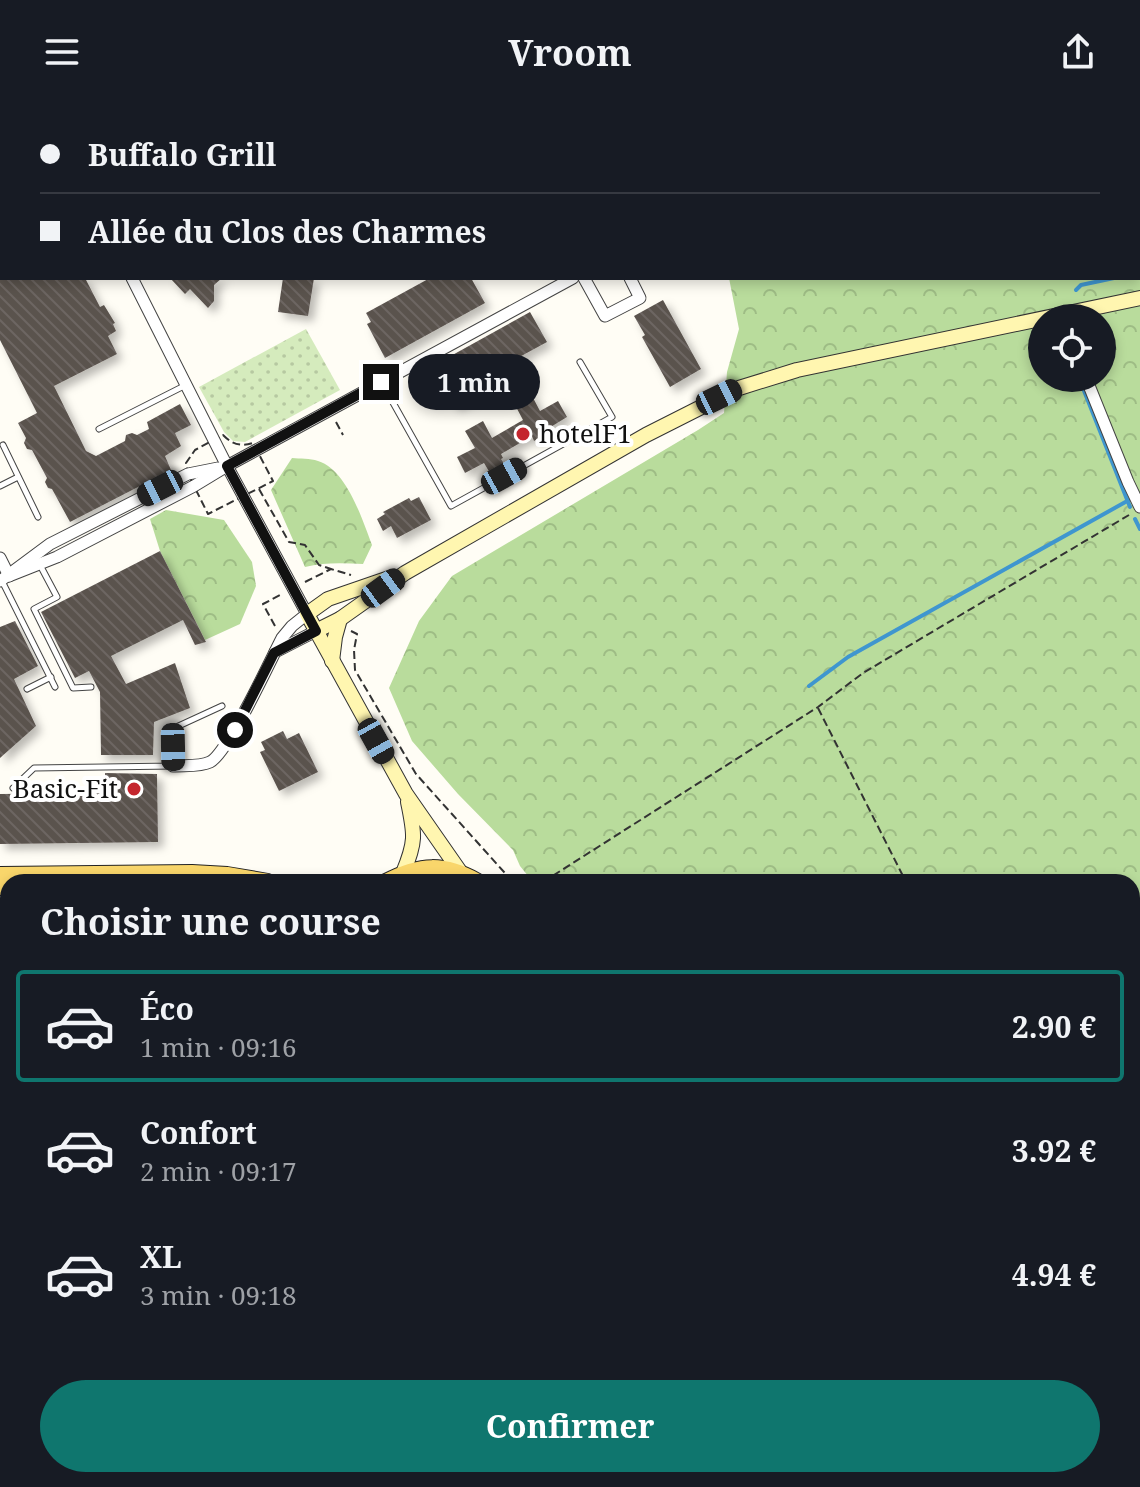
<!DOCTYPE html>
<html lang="fr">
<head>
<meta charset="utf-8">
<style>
  :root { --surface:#171b24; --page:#20242c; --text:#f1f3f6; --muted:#9ea1a6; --line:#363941; --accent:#0f766e }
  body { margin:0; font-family:"Noto Serif",serif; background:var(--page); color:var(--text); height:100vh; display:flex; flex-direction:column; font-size:30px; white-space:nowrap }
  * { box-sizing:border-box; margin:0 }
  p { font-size:26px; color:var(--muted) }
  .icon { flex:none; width:44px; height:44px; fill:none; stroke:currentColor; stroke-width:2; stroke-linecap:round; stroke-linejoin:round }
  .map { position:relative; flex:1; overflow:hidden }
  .panel { position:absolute; left:0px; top:770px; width:1140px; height:614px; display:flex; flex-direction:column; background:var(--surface); border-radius:24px 24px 0 0; box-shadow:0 4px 12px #0003 }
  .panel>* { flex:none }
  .top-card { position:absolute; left:0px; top:0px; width:1140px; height:176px; box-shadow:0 4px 12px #0003; display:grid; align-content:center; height:176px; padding:0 40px; background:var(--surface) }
  .buttons { position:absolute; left:1028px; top:200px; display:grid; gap:16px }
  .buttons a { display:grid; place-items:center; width:88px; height:88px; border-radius:50%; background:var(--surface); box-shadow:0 4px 12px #0003; font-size:40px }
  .end { position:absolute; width:36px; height:36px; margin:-18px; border:10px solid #111; background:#fff; box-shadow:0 0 0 4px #fff }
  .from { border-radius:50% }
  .bubble { position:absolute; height:56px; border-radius:28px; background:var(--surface); box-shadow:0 4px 12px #0003; font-size:26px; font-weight:700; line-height:56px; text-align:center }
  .car { position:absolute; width:24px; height:48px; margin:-24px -12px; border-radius:10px; box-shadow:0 0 6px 2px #0007; background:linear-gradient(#222 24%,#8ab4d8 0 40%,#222 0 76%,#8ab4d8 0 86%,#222 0) }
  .top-card b { display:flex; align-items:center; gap:28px; height:76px; font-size:30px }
  .top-card b+b { border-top:2px solid var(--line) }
  .top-card i { width:20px; height:20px; background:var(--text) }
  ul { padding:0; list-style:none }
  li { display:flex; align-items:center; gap:24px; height:112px; margin:0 16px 12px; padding:0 24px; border:4px solid transparent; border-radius:8px }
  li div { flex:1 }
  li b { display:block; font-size:30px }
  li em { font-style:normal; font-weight:700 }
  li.on { border-color:var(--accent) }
  li>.icon { width:72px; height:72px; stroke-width:1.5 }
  h2 { padding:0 40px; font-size:36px; line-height:96px }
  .action { display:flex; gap:16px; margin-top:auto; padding:16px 40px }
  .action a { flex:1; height:92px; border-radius:48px; background:var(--accent); color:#fff; font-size:32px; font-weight:700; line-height:92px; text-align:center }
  header { display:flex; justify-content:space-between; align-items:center; height:104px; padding:0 40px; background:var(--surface); font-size:36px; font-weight:700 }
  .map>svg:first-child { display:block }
  .grass { fill:url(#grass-dots) }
  .forest { fill:url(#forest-crowns); fill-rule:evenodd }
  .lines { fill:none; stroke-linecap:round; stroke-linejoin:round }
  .stream { stroke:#3f96cf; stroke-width:4 }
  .building { fill:url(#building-back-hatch); filter:url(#shadow) }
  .service-casing { stroke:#444; stroke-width:7 }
  .minor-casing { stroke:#444; stroke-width:13 }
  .secondary-casing { stroke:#333; stroke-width:16 }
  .primary-casing { stroke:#222; stroke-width:18 }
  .motorway-casing { stroke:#222; stroke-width:22 }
  .path { stroke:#333; stroke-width:2; stroke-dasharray:8 4; stroke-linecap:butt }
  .service { stroke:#fff; stroke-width:5 }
  .minor { stroke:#fff; stroke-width:11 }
  .secondary { stroke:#fff6b0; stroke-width:14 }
  .primary { stroke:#f9d66b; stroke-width:16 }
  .motorway { stroke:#f5a25d; stroke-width:20 }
  .route { stroke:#111; stroke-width:10 }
  .poi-dot { fill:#c4262e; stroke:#fff; stroke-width:3 }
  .labels { text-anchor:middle; stroke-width:8; stroke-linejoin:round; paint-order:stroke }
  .poi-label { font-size:26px; fill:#111; stroke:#fff; text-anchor:start }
</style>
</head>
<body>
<header><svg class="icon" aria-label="menu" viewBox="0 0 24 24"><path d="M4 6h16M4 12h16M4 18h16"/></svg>Vroom<svg class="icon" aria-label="share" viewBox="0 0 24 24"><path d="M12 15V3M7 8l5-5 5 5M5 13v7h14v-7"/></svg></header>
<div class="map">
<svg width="1140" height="1383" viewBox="0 0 1140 1383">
  <defs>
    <pattern id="grass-dots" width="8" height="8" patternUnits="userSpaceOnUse" patternTransform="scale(2)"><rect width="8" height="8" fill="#d5ebbd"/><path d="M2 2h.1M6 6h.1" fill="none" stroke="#b6c8a1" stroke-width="1.8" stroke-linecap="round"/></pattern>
    <pattern id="forest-crowns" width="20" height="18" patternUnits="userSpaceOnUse" patternTransform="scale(2)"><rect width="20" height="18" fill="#b9dc9c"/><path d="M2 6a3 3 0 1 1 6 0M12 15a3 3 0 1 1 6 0" fill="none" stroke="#9ebc85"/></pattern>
    <pattern id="building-back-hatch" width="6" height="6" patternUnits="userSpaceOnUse" patternTransform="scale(2)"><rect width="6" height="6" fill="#5a524d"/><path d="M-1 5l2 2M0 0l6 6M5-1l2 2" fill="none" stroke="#6d6662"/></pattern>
    <filter id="shadow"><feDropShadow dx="5.5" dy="5.5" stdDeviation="4" flood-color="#0004"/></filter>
  </defs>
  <rect width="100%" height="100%" fill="#fffdf5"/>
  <path class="grass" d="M 306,225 L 340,286 L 245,338 L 233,337 L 224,328 L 199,283 Z"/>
  <g class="forest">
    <path d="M 239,0 L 1140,0 L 1140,1383 L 831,1383 L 827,1376 L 1132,1376 L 1132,778 L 533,778 L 520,762 L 513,746 L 458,690 L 412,637 L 389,584 L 419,517 L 452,472 L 698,326 L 724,309 L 727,268 L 739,225 L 729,174 L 1138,174 L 1138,2 L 245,2 ZM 1042,214 L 1102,214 L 1102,274 L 1042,274 Z"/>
    <path d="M 292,354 C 300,355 310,354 318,357 C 347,366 362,415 372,441 L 363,460 C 344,459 324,458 305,463 L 271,386 Z"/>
    <path d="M 166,406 L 224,416 L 252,458 L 256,482 L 240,520 L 205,536 L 160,447 L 150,415 Z"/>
  </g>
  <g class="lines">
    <g class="stream">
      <path d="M 531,0 L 543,2"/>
      <path d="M 1138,62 L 1140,62"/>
      <path d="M 1138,169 L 1140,168"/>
      <path d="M 1076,186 L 1081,181 L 1114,174"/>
      <path d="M 1079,274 L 1130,403"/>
      <path d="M 1135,415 L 1140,425"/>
      <path d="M 809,582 L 848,553 L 1129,396"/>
    </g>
  </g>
  <g class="building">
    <path d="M 0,174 L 85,174 L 100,203 L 104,201 L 115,219 L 113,220 L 116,227 L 108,232 L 117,250 L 54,282 L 86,347 L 96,352 L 125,337 L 126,331 L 132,329 L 137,331 L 149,325 L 147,318 L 180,300 L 191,321 L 175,329 L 181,342 L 165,352 L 171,366 L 70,418 L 52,385 L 48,384 L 45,378 L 47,374 L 32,346 L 27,345 L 24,339 L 26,334 L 18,319 L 37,309 L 0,236 Z"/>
    <path d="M 170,174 L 222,174 L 214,181 L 214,197 L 208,204 L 190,185 L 185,190 Z"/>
    <path d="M 283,174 L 314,174 L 308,212 L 278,208 Z"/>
    <path d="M 430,174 L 471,174 L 485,199 L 385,254 L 367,220 L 371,218 L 366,209 Z"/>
    <path d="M 663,196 L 701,265 L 670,283 L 642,233 L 645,231 L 634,212 Z"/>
    <path d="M 530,208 L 547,238 L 501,263 L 506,272 L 455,302 L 448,288 L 434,296 L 420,269 Z"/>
    <path d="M 531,290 L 540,307 L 558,297 L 567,313 L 549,324 L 551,328 L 534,337 L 532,332 L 501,350 L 503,354 L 501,355 L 506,363 L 494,370 L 490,369 L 484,359 L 465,369 L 457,353 L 475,344 L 465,327 L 483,317 L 492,334 L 523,316 L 514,299 Z"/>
    <path d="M 419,393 L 431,416 L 397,434 L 391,422 L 383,427 L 377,415 L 385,410 L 383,408 L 409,394 L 411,397 Z"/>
    <path d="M 160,447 L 206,538 L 195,541 L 183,516 L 111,552 L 126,580 L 175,559 L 190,604 L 154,618 L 153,651 L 101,651 L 100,588 L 89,567 L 75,574 L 41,508 Z"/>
    <path d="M 15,517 L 38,562 L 14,575 L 36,622 L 0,654 L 0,523 Z"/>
    <path d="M 283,627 L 287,635 L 299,629 L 318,668 L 279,687 L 260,648 L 265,646 L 261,638 Z"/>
    <path d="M 105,669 L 157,670 L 158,738 L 0,740 L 0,690 L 105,689 Z"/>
  </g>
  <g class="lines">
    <defs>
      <g id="service">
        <path d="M 0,73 L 2,71"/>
        <path d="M 0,96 L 2,97"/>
        <path d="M 0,146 L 2,144"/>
        <path d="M 382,279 L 451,402 L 612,313 L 580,258"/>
        <path d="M 99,325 L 186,281"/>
        <path d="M 3,341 L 38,413"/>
        <path d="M 0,382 L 18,373"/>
        <path d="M 40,461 L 57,493 L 34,505 L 73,584 L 91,583"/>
        <path d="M 2,477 L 55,583"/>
        <path d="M 27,585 L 51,573"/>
        <path d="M 13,684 L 34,664 L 173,662 L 172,625 L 222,602"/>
        <path d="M 0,1365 L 8,1363"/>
        <path d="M 430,1376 L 434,1383"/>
        <path d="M 561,1376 L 565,1383"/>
        <path d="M 438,1383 L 450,1376"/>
        <path d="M 503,1383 L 511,1378"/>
      </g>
      <g id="minor">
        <path d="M 43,0 L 44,2"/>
        <path d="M 132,174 L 227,362 L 307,510 L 292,522 L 282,534 C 270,557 228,649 210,658 C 200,663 185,661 173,662"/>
        <path d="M 584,174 L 605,212 L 640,194 L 630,174"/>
        <path d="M 1086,274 L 1128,378 L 1140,403"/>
        <path d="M 0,454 L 9,472"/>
        <path d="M 9,472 L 57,453 L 194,382 L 227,362 L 573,174"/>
        <path d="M 0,477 L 50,440 L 188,370 L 218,364"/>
        <path d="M 275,548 L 316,527"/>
        <path d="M 0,1078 L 8,1076"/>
        <path d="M 0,1227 L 8,1262"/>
        <path d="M 34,1376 L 35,1383"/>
        <path d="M 388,1376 L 392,1383"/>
      </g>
      <g id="secondary">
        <path d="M 389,474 L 328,495 L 307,510 L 406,690 L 461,769"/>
        <path d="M 316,527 L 340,515 L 405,469 L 646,331 L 739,284 L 797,266 L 1140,194"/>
        <path d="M 332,557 L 335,533 L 340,515"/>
        <path d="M 403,769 C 416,738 415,731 408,698"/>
      </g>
      <g id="primary">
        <path d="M 0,771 L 192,769 L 227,771 L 268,778"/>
        <path d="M 386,778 C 420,760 444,759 478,778"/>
        <path d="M 0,783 L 8,783"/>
        <path d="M 804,1376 L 808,1383"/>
      </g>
      <g id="motorway">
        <path d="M 1068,0 L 1090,2"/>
        <path d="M 1138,6 L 1140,6"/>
      </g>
    </defs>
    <use href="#service" class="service-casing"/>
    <use href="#minor" class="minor-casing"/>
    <use href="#secondary" class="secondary-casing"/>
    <use href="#primary" class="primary-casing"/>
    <use href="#motorway" class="motorway-casing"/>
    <g class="path">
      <path d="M 336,318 L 343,331"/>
      <path d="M 223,331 C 232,340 240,343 253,339 L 273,377 L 208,410 L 188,370 L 186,359 L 195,346 Z"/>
      <path d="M 259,385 L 289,438 L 305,441 L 319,461 L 331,465"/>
      <path d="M 305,478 L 331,465 L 351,471"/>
      <path d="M 275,522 L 263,500 L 282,490"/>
      <path d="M 351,527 L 357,530 L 354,546 L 355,566 L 416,670 L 513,778"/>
      <path d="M 818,604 L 906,778"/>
      <path d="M 543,778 L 818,603 L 863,569 L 1129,411"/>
      <path d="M 0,810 L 8,810"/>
      <path d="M 1132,845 L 1140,837"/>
    </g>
    <use href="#service" class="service"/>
    <use href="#minor" class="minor"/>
    <use href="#secondary" class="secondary"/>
    <use href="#primary" class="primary"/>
    <use href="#motorway" class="motorway"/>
  </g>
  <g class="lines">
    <path class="route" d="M 235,626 L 274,549 L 316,527 L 227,362 L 381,278"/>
  </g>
  <g class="poi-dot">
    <circle cx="523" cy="330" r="8"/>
    <circle cx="134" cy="685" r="8"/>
  </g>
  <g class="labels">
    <g class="poi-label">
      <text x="539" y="339">hotelF1</text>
      <text x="118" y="694" text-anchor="end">Basic-Fit</text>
    </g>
  </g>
</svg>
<div class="buttons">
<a><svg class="icon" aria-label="locate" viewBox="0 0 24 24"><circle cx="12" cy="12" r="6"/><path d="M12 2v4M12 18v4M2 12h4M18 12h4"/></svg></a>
</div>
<i class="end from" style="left:235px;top:626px"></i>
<i class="end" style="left:381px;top:278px"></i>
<div class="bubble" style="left:408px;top:250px;width:132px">1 min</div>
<i class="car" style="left:719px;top:293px;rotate:64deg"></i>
<i class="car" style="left:504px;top:372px;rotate:61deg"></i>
<i class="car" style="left:160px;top:384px;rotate:243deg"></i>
<i class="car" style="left:383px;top:484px;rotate:54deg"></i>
<i class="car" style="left:376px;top:637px;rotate:151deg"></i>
<i class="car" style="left:173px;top:643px;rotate:179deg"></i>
<div class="top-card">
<b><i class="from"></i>Buffalo Grill</b>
<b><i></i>Allée du Clos des Charmes</b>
</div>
<section class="panel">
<h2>Choisir une course</h2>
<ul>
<li class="on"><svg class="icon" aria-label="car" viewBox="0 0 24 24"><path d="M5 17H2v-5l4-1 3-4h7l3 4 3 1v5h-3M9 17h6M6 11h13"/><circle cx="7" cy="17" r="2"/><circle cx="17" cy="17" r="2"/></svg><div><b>Éco</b><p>1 min · 09:16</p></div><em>2.90 €</em></li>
<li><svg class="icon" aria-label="car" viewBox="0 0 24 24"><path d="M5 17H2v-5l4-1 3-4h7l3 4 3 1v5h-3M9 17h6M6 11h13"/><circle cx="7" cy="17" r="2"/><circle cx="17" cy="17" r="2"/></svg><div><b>Confort</b><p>2 min · 09:17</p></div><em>3.92 €</em></li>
<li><svg class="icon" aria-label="car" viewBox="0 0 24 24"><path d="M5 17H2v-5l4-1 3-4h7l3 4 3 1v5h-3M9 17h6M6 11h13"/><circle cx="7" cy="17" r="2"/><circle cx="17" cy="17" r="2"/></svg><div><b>XL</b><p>3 min · 09:18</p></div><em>4.94 €</em></li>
</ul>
<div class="action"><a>Confirmer</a></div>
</section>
</div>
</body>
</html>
